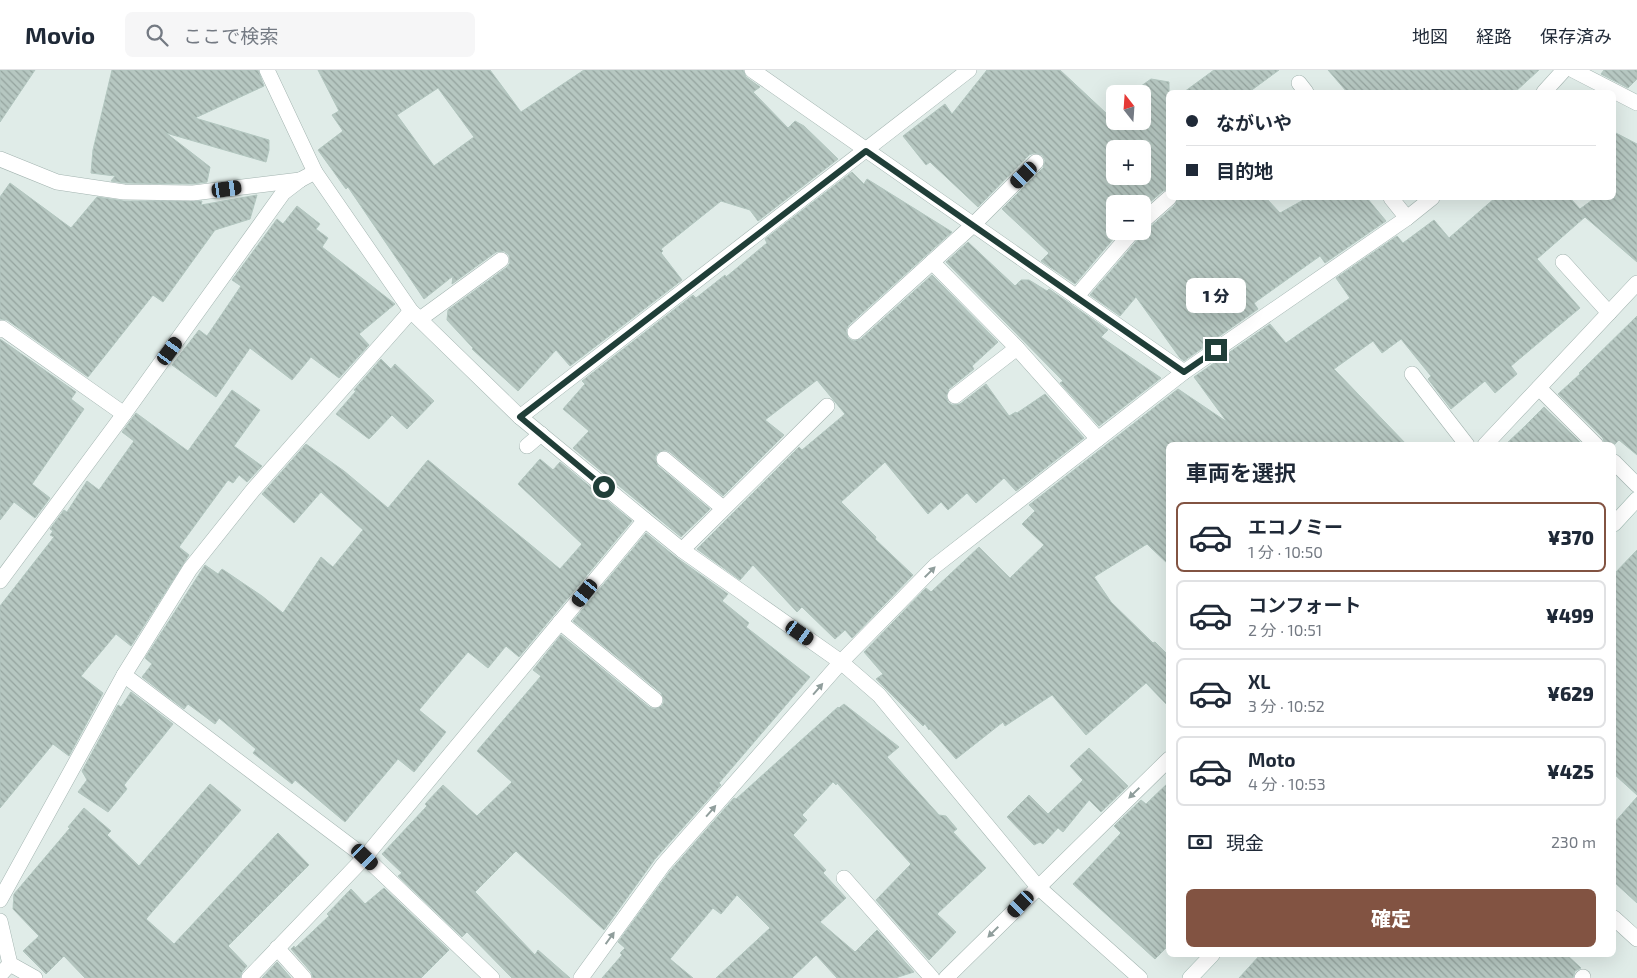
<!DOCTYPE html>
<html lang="ja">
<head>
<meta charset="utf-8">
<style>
  :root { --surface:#fff; --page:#f6f6f7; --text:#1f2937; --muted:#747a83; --line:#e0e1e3; --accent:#825342 }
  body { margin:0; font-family:"Exo 2","Noto Sans JP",sans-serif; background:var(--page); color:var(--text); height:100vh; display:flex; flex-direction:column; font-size:19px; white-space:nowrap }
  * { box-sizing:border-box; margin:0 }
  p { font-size:16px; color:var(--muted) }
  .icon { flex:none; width:28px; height:28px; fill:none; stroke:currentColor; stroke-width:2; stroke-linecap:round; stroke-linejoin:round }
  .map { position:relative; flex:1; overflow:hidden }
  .details { position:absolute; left:1166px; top:372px; width:450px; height:515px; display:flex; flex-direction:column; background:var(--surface); border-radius:8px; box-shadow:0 5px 20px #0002 }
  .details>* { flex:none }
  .banner { position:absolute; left:1166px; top:20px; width:450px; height:110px; border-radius:8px; box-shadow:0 5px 20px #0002; display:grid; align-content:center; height:110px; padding:0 20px; background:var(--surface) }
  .needle { width:32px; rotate:343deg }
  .tools { position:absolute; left:1106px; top:15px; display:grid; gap:10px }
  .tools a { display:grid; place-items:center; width:45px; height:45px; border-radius:8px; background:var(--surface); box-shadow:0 5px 20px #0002; font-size:25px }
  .end { position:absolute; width:22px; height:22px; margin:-11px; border:6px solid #203e38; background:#fff; box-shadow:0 0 0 2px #fff }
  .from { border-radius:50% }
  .bubble { position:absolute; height:35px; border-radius:8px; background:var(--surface); box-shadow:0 5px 20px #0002; font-size:16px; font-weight:800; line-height:35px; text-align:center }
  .car { position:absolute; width:15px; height:30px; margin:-15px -8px; border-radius:6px; box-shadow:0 0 4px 1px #0007; background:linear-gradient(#222 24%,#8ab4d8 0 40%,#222 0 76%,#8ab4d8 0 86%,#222 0) }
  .banner b { display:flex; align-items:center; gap:18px; height:48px; font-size:19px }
  .banner b+b { border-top:1px solid var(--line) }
  .banner i { width:12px; height:12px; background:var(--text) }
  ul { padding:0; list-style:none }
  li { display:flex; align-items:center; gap:15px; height:70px; margin:0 10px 8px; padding:0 10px; border:2px solid var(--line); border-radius:8px }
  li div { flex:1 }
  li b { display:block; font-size:19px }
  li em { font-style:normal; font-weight:800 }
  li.active { border-color:var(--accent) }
  li>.icon { width:45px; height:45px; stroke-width:1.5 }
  h2 { padding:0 20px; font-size:22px; line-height:60px }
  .pay { display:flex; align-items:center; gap:12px; height:55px; padding:0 20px; font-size:19px }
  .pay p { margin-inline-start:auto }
  .button { display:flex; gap:10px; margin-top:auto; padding:10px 20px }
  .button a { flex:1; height:58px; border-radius:8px; background:var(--accent); color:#fff; font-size:20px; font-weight:800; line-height:58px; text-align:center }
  header { display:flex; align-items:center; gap:30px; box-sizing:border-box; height:70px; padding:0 25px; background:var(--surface); border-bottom:1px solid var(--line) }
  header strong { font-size:24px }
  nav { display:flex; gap:28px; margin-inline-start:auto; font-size:18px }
  .search { width:350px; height:45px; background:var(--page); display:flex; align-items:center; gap:12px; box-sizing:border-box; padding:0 18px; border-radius:8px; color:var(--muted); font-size:19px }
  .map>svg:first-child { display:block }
  .building { fill:url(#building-back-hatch); stroke:#b2c6bf; fill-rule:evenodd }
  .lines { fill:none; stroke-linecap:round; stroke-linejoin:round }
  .lane-casing { stroke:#a3b4b0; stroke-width:16 }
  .street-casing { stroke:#a3b4b0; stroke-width:16 }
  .secondary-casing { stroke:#9eb9b1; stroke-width:16 }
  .lane { stroke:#fff; stroke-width:15 }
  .street { stroke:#fff; stroke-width:15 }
  .secondary { stroke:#fff; stroke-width:15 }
  .oneway { fill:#909e9c }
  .route { stroke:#203e38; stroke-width:6 }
</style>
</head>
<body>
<header>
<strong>Movio</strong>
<div class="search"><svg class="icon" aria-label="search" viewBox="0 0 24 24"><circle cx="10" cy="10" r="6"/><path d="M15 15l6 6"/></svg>ここで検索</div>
<nav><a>地図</a><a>経路</a><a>保存済み</a></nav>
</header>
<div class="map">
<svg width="1637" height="908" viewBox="0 0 1637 908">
  <defs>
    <pattern id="building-back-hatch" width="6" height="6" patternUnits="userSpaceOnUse" patternTransform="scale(1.25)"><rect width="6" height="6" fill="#b6c7c1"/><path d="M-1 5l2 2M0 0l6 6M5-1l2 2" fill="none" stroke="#94a39e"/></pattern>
  </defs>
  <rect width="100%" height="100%" fill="#e0ece8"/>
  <g class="building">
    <path d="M 0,0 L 35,0 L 0,52 Z"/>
    <path d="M 112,0 L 258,0 L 264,16 L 195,48 L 269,70 L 269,80 L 266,92 L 166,63 L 210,97 L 207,112 L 192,114 L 125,113 L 111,111 L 115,106 L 91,103 L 93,80 Z"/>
    <path d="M 318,0 L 490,0 L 521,42 L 584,0 L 743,0 L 746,7 L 760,17 L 753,22 L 788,58 L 795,51 L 804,56 L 838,89 L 758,151 L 750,140 L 721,131 L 661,179 L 663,181 L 661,183 L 682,210 L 570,296 L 556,280 L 518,321 L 472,279 L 473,278 L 447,250 L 448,240 L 507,197 L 510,193 L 509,185 L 504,181 L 496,182 L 452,214 L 453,206 L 424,229 L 348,117 L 346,119 L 318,80 L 343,61 L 332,45 L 339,41 ZM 438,18 L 474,67 L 434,96 L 397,45 Z"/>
    <path d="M 987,0 L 1060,0 L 1107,44 L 1115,35 L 1115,51 L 1142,51 L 1142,24 L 1130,24 L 1151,9 L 1169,12 L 1169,119 L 1163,121 L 1142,139 L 1142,134 L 1115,134 L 1115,161 L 1120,161 L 1075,214 L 1041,191 L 1049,183 L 1002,139 L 1043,98 L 1045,90 L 1042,85 L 1034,83 L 1029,85 L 978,137 L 930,92 L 926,95 L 903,66 L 945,34 L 952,44 ZM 1115,79 L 1142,79 L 1142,106 L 1115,106 Z"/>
    <path d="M 1214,0 L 1279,0 L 1249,22 L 1184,22 Z"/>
    <path d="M 1328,0 L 1539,0 L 1515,22 L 1347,22 Z"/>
    <path d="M 1604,0 L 1637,0 L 1637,9 L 1628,18 L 1601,4 Z"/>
    <path d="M 1614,62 L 1637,74 L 1637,192 L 1585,147 L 1537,189 L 1580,238 L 1511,296 L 1517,304 L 1495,323 L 1485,311 L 1451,339 L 1428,309 L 1431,306 L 1401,269 L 1382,283 L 1373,271 L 1334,299 L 1407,375 L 1169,375 L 1169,495 L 1147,474 L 1094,507 L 1111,532 L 1153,573 L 1155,572 L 1169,586 L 1169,637 L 1146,613 L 1086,665 L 1052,625 L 1005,656 L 1003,652 L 956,689 L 930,659 L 929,660 L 925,654 L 923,656 L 876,609 L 883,604 L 864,582 L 926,518 L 931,522 L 979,477 L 1010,508 L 1044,475 L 1022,454 L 1035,441 L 1029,435 L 1178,319 L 1227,352 L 1194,307 L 1270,254 L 1286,273 L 1350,228 L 1336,208 L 1397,166 L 1403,173 L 1434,150 L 1449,168 L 1495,128 L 1570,128 L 1580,139 L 1595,128 L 1614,128 Z"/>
    <path d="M 852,102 L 864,114 L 867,109 L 952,162 L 849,255 L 846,260 L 848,268 L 853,271 L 861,269 L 932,205 L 998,272 L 972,296 L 974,299 L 949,319 L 946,327 L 948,332 L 952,335 L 960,334 L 986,314 L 1009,346 L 1016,342 L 1017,343 L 1045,324 L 1084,368 L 1016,421 L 1004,408 L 976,433 L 967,423 L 948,440 L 941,432 L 928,444 L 885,392 L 841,432 L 876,467 L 875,469 L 913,505 L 852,568 L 845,560 L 835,569 L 802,537 L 797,542 L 753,495 L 740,510 L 697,479 L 799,377 L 802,380 L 845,344 L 817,310 L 765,350 L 784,365 L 723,426 L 670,382 L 665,380 L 657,383 L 655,388 L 658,396 L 710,439 L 681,467 L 573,378 L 589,361 L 563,339 L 585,314 L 582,311 L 693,225 L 696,228 L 725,205 L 726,207 L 767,173 L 765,169 Z"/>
    <path d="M 10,113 L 71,158 L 97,127 L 124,131 L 202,131 L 201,135 L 257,125 L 250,149 L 215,160 L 163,232 L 153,225 L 88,307 L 7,250 L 0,249 L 0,127 Z"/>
    <path d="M 1178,128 L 1266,128 L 1280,143 L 1307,128 L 1367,128 L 1386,151 L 1325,193 L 1320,186 L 1254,233 L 1258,239 L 1184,291 L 1180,288 L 1136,227 L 1120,246 L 1090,225 L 1140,167 L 1142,161 L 1148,159 L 1175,135 Z"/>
    <path d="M 297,136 L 320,154 L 316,159 L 328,168 L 322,177 L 395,234 L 359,264 L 369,275 L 339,308 L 311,287 L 292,310 L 250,278 L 216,327 L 172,295 L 199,260 L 207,266 L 241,216 L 232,210 L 277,149 L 283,154 Z"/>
    <path d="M 968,172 L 1015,216 L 1021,210 L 1029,210 L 1047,221 L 1049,219 L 1108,260 L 1101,267 L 1161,308 L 1099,356 L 1060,313 L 1063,311 L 946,192 Z"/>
    <path d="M 1637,246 L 1637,385 L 1619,370 L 1614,375 L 1605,375 L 1603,368 L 1558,324 L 1580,304 L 1579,303 Z"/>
    <path d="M 0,269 L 76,322 L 71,329 L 84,339 L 32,414 L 50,428 L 35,448 L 14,432 L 0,450 Z"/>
    <path d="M 381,289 L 391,299 L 395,294 L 434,331 L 407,359 L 392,345 L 369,369 L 336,344 L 356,321 L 354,320 Z"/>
    <path d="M 232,320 L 260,340 L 234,376 L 262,396 L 247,412 L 239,405 L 233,413 L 228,410 L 179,477 L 189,485 L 131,576 L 116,564 L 81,606 L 103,623 L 69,686 L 53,674 L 0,738 L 0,536 L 54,467 L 50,465 L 53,461 L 50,459 L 64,440 L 67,442 L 87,411 L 99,420 L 134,371 L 122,362 L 136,343 L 188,381 Z"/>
    <path d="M 1544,337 L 1583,375 L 1505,375 L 1524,357 Z"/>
    <path d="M 306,374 L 344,401 L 388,438 L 428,390 L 560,499 L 582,474 L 518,414 L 540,389 L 553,400 L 560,392 L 632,451 L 519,587 L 506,576 L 488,598 L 468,582 L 419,640 L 446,662 L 414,702 L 398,689 L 345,752 L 295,710 L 292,714 L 253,683 L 256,679 L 219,648 L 215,654 L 188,634 L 184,639 L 142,607 L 152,594 L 145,588 L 205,495 L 218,504 L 222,499 L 262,526 L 283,543 L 321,487 L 333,497 L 363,460 L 321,422 L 294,453 L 262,424 Z"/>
    <path d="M 646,463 L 677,488 L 728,524 L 722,531 L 749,553 L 746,557 L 810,607 L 719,713 L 721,715 L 655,789 L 604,860 L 516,781 L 475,822 L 535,885 L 538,880 L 570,908 L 512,908 L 467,862 L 462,867 L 398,806 L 402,803 L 382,784 L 427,736 L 425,734 L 443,715 L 477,746 L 512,712 L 477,681 L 541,606 L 533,600 L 561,565 L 649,637 L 654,639 L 662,636 L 664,631 L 661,623 L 573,551 Z"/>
    <path d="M 1637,480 L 1637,725 L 1614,704 L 1614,504 Z"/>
    <path d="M 131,622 L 173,654 L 124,715 L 127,719 L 108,742 L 78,722 L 87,710 L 82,701 L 118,635 L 121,637 Z"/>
    <path d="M 844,634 L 899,677 L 887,687 L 939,745 L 946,746 L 957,759 L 953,762 L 986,798 L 937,844 L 956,862 L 929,890 L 876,830 L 911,794 L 837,713 L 836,715 L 833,712 L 802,745 L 807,750 L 793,765 L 826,800 L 823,803 L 846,828 L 820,852 L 855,882 L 877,860 L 914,902 L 895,908 L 837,908 L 816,885 L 792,908 L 716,908 L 770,858 L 737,825 L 721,844 L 713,838 L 670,889 L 693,908 L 602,908 L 622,885 L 620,883 L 625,878 L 618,872 L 670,801 L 734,728 L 736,729 L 838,637 L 839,638 Z"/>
    <path d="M 1089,678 L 1128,716 L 1101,742 L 1089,730 L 1063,762 L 1058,758 L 1043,774 L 1040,772 L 1034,775 L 1007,747 L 1029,725 L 1048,744 L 1083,710 L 1070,696 Z"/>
    <path d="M 1169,712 L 1169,875 L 1155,889 L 1073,814 L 1121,763 L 1114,756 L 1141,730 L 1146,734 Z"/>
    <path d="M 210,714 L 241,740 L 146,849 L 174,874 L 278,763 L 309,795 L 228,876 L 247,896 L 242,902 L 240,908 L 85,908 L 64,886 L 46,904 L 23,881 L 39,866 L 13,839 L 14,824 L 70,758 L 68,757 L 84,738 L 111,761 L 107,765 L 139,796 Z"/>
    <path d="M 1637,727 L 1637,833 L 1614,812 L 1614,753 Z"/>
    <path d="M 384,818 L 449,880 L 421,908 L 313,908 L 311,902 L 291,879 L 294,876 L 295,878 L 329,846 L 327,844 L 351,819 L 365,834 Z"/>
    <path d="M 1260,885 L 1567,885 L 1581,898 L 1575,901 L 1573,908 L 1239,908 Z"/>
    <path d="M 277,892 L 291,908 L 262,908 Z"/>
  </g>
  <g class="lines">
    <defs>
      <g id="lane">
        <path d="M 1299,13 L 1306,22"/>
        <path d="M 0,89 L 57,112 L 124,122 L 193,123 L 300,110"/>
        <path d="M 1391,128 L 1407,148"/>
        <path d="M 1142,152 L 1169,128"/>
        <path d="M 932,192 L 1017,278 L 1098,369"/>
        <path d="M 1563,192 L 1609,243"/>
        <path d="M 1076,227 L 1133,161"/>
        <path d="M 420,249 L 501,190"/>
        <path d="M 855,262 L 973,155 L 1036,92"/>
        <path d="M 955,326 L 1017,278"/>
        <path d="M 527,376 L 541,364"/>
        <path d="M 664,389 L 723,438"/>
        <path d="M 682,480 L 827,336"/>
        <path d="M 560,552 L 655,630"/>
        <path d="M 844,808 L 932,908"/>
        <path d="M 277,878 L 304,908"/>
        <path d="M 1582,908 L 1583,907"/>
      </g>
      <g id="street">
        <path d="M 267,0 L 315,102 L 411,241 L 520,347 L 645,450 L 682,480 L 841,592 L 879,625 L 1038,817 L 1140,908"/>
        <path d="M 752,0 L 1184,302"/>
        <path d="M 1573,0 L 1637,33"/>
        <path d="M 1544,22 L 1564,0"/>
        <path d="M 0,260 L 2,258 L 124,344"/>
        <path d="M 1412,304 L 1467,375"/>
        <path d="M 1539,318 L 1596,375"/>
        <path d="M 520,347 L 969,0"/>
        <path d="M 1485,375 L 1637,213"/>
        <path d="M 1614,392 L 1637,415"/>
        <path d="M 0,511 L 124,344 L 283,123 L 300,110 L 315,102"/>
        <path d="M 124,605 L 365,787 L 492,908"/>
        <path d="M 0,830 L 124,605 L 190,499 L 253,420 L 411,241"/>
        <path d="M 1614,848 L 1637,869"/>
        <path d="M 0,851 L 10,894 L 35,908"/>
        <path d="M 0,905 L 10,894"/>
        <path d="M 249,908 L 365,787 L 645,450"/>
        <path d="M 581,908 L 663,795 L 841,592 L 935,496 L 1184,302 L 1407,148 L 1432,128"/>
        <path d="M 946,908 L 1169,689"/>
      </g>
      <g id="secondary">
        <path d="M 1614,454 L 1637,429"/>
        <path d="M 1190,908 L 1212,885"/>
      </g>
    </defs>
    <use href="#lane" class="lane-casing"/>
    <use href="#street" class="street-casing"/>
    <use href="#secondary" class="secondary-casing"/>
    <use href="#lane" class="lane"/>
    <use href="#street" class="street"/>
    <use href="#secondary" class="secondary"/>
  </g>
  <defs><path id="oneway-solid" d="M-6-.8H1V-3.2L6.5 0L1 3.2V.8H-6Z" transform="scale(1.25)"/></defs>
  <g class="oneway">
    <use href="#oneway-solid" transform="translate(930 502) rotate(-45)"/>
    <use href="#oneway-solid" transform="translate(818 619) rotate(-49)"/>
    <use href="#oneway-solid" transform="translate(1134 723) rotate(136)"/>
    <use href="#oneway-solid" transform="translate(711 741) rotate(-49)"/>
    <use href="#oneway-solid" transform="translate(993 862) rotate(135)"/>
    <use href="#oneway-solid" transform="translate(610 868) rotate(-54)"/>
  </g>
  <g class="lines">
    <path class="route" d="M 604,417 L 520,347 L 866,81 L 1184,302 L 1216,280"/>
  </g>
</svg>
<div class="tools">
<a><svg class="needle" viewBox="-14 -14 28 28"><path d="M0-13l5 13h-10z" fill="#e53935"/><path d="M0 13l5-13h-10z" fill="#747a83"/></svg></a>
<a>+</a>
<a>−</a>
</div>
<i class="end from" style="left:604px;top:417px"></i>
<i class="end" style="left:1216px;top:280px"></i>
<div class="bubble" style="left:1186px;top:208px;width:60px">1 分</div>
<i class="car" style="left:1024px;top:105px;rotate:225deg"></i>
<i class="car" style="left:227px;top:119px;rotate:82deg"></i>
<i class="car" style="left:170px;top:281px;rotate:36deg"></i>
<i class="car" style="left:585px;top:523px;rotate:219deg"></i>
<i class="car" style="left:800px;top:563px;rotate:125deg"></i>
<i class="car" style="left:365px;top:787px;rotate:134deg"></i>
<i class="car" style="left:1021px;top:834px;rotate:224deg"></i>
<div class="banner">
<b><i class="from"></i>ながいや</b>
<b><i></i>目的地</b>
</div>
<section class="details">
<h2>車両を選択</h2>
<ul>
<li class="active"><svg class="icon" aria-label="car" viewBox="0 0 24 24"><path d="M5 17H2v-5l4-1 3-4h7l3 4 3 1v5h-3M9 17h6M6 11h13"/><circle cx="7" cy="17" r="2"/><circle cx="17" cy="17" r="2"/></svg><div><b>エコノミー</b><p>1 分 · 10:50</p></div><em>¥370</em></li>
<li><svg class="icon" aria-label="car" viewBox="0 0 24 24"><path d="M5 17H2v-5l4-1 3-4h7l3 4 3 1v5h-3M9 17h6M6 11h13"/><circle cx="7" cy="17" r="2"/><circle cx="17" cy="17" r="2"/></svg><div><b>コンフォート</b><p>2 分 · 10:51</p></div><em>¥499</em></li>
<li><svg class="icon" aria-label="car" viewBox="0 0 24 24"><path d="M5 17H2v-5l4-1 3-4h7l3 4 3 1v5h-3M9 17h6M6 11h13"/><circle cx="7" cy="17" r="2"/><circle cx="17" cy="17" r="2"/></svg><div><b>XL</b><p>3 分 · 10:52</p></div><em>¥629</em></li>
<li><svg class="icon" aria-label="car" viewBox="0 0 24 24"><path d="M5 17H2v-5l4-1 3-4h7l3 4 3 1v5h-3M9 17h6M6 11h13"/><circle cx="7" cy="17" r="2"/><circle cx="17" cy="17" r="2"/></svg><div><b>Moto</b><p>4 分 · 10:53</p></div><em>¥425</em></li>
</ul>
<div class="pay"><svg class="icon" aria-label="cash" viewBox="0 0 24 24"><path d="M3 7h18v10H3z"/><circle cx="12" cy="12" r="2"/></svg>現金<p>230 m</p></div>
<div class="button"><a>確定</a></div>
</section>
</div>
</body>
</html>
